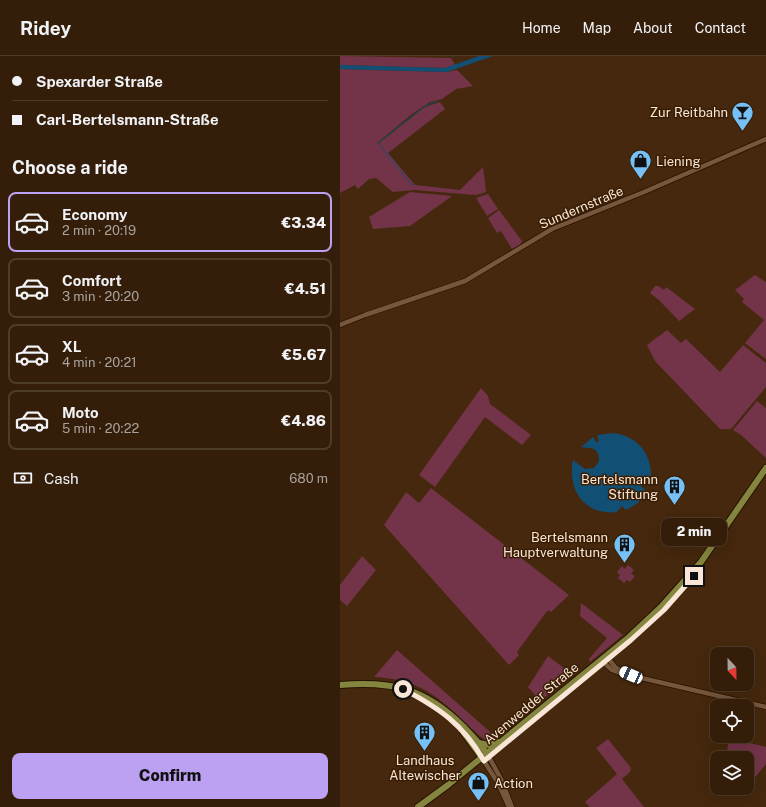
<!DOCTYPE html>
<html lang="en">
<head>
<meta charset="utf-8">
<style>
  :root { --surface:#341e0a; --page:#3c2713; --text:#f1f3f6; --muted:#a9a29c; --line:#4e3c2b; --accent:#bca0f2 }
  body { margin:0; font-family:"Public Sans",sans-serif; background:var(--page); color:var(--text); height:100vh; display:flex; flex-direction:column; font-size:15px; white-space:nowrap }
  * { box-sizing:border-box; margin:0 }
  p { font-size:13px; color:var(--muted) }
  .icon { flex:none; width:22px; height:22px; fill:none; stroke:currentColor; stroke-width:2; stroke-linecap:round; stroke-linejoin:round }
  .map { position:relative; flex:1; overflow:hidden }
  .panel { display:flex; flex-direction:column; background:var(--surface); width:340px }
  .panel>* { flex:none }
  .top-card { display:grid; align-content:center; height:88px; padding:0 12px; background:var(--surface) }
  .needle { width:26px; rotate:158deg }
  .tools { position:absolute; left:370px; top:591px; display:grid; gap:8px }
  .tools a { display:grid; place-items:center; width:44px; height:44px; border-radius:8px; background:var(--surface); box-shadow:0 4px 16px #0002,0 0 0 1px var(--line); font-size:20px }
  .end { position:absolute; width:18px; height:18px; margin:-9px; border:5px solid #f9e6d6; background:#111; box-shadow:0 0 0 2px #111 }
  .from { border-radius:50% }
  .bubble { position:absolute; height:28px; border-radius:8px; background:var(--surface); box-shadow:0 4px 16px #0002,0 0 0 1px var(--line); font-size:13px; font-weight:800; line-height:28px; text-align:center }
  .car { position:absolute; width:12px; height:24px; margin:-12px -6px; border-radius:5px; box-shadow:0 0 3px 1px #0007; background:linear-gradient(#fff 24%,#345 0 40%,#fff 0 76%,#345 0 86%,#fff 0) }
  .top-card b { display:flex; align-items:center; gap:14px; height:38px; font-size:15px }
  .top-card b+b { border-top:1px solid var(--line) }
  .top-card i { width:10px; height:10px; background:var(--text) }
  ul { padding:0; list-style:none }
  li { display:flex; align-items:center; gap:12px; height:60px; margin:0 8px 6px; padding:0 4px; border:2px solid var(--line); border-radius:8px }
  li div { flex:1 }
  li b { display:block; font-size:15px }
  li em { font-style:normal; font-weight:800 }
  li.current { border-color:var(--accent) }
  li>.icon { width:36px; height:36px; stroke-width:1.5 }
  h2 { padding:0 12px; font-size:18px; line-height:48px }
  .pay { display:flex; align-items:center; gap:10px; height:44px; padding:0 12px; font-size:15px }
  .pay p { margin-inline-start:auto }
  .button { display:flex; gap:8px; margin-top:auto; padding:8px 12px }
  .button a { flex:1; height:46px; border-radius:8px; background:var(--accent); color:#111; font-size:16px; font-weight:800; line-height:46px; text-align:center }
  header { display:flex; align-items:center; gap:24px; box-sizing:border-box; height:56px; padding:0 20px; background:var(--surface); border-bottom:1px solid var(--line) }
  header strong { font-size:19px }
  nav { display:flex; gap:22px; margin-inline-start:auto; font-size:14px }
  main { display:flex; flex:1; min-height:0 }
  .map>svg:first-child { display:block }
  .green { fill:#733449 }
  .water { fill:#124f74 }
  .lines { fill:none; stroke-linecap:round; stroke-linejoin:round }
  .stream { stroke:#124f74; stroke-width:1 }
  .minor-casing { stroke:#271201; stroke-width:6 }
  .major-casing { stroke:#271201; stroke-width:8 }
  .minor { stroke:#77573c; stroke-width:4.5 }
  .major { stroke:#84853e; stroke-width:6 }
  .route { stroke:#f9e6d6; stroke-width:5 }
  .labels { text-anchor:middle; stroke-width:3; stroke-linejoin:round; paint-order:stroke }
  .poi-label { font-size:13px; fill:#f9e6d6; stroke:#3a1e03; text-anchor:end }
  .street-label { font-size:13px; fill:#f9e6d6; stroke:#3a1e03 }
</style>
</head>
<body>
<header>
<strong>Ridey</strong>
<nav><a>Home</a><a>Map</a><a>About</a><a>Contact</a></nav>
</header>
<main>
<section class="panel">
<div class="top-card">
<b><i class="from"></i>Spexarder Straße</b>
<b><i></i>Carl-Bertelsmann-Straße</b>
</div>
<h2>Choose a ride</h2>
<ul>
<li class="current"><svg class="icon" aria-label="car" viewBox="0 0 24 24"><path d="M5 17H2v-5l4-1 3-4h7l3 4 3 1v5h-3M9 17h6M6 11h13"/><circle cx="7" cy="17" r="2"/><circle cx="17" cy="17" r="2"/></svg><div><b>Economy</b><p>2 min · 20:19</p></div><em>€3.34</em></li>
<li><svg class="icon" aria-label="car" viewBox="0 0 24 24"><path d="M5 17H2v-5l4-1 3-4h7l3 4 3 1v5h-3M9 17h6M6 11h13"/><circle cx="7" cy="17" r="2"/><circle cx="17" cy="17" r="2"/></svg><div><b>Comfort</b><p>3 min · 20:20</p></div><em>€4.51</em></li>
<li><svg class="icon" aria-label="car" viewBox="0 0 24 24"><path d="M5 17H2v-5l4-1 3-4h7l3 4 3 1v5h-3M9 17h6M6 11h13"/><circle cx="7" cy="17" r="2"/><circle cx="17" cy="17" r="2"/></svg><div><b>XL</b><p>4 min · 20:21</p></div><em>€5.67</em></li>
<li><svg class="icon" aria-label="car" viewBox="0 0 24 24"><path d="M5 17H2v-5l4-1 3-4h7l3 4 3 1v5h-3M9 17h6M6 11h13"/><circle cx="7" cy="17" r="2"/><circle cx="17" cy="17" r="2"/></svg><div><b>Moto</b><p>5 min · 20:22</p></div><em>€4.86</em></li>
</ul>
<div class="pay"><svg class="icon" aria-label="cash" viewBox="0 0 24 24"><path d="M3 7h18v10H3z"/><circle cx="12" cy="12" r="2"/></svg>Cash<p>680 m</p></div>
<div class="button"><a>Confirm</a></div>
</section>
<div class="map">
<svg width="426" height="751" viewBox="0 0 426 751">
  <rect width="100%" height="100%" fill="#45280d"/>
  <g class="green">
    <path d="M 0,0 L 111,2 L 115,9 L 105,12 L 0,9 Z"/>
    <path d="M 0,13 L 107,16 L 117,14 L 133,30 L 116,33 L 102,43 L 90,46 L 72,58 L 37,87 L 38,88 L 85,51 L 100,46 L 105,53 L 48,97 L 75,129 L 120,134 L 143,111 L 146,135 L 144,137 L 135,139 L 75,134 L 53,136 L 36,122 L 29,123 L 18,133 L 15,129 L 0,137 Z"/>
    <path d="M 70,136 L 112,140 L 70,170 L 33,173 L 29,161 Z"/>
    <path d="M 148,138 L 158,153 L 147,160 L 136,142 Z"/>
    <path d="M 159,154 L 182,185 L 180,189 L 172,193 L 161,175 L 157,177 L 148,162 Z"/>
    <path d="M 415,219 L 426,226 L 426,303 L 405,287 L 424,264 L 402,246 L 404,243 L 395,234 Z"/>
    <path d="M 315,230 L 318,230 L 324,234 L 326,231 L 355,253 L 339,265 L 320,245 L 310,237 Z"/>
    <path d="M 327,274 L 341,287 L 346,283 L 380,316 L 403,289 L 426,307 L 426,331 L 391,373 L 380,373 L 315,305 L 307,289 Z"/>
    <path d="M 141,332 L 148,340 L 150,348 L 191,379 L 182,389 L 145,361 L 95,431 L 79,419 Z"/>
    <path d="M 417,345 L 426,352 L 426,402 L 401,379 L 393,374 Z"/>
    <path d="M 91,432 L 229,539 L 211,556 L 208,554 L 204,559 L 177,596 L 179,599 L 169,609 L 44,469 L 66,436 L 79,447 Z"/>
    <path d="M 22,500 L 36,514 L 7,550 L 0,544 L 0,529 Z"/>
    <path d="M 288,509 L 294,514 L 291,518 L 295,520 L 290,526 L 287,524 L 284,527 L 278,522 L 280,519 L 277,516 L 282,510 L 285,513 Z"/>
    <path d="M 241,547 L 283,579 L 250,606 L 249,603 L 267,582 L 240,560 Z"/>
    <path d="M 57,594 L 156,681 L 152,684 L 145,684 C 105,651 92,624 34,621 Z"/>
    <path d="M 208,600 L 232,618 L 200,645 L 188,631 Z"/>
    <path d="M 390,682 L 426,691 L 426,708 L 407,731 L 407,702 L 385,702 Z"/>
    <path d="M 268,683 L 291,712 L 290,716 L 282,723 L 304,751 L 250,751 L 245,746 L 277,718 L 256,692 Z"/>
  </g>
  <g class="water">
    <path d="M 139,0 L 153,0 L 107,16 L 0,13 L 0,9 L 105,12 Z"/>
    <path d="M 274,377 C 296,380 311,396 311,419 L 301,431 L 307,435 L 298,447 L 286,454 L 282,450 L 277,456 C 245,460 227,434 233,404 L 245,413 L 254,412 L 259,405 C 259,390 251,393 241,391 L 253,381 L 256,386 L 259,385 L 257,379 Z"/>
  </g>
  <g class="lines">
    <g class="stream">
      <path d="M 112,0 L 113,1"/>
      <path d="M 73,130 L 38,87 L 85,50 L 98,45"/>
    </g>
    <defs>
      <g id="minor">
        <path d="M 0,269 L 25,259 L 125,225 L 212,173 L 304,136 L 426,83"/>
        <path d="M 266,600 L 276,612 L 282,615"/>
        <path d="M 261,604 L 272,614 L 280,617 L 426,651"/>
        <path d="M 149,701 L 161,723 L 172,751"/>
        <path d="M 144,705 L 158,727 L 169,751"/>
      </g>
      <g id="major">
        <path d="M 0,629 C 53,625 85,632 123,670 C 132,680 142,689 149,701"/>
        <path d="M 124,677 L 143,703"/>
        <path d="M 139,687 L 149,689 L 158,686"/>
        <path d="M 78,751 L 108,729 L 289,581 L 321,551 L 361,506 L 426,412"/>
      </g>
    </defs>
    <use href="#minor" class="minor-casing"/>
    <use href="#major" class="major-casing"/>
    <use href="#minor" class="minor"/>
    <use href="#major" class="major"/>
  </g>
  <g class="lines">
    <path class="route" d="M 63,633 C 99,652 123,668 144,705 L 291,584 L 324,554 L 354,520"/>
  </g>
  <defs>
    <symbol id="bar-pin" viewBox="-11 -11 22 30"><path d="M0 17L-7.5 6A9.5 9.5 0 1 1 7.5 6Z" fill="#75c0f6" stroke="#3a1e03"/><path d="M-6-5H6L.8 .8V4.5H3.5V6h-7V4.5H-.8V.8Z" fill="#111"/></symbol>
    <symbol id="shop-pin" viewBox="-11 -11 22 30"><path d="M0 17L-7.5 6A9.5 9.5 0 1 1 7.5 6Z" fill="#75c0f6" stroke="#3a1e03"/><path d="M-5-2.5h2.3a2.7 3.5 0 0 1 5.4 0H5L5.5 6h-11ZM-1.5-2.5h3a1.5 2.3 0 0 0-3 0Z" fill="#111"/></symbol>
    <symbol id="building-pin" viewBox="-11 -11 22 30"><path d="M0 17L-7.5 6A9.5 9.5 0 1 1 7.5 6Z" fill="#75c0f6" stroke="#3a1e03"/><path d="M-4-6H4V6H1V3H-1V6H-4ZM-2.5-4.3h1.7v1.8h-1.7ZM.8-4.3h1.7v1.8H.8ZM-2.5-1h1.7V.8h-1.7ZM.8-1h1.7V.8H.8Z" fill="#111"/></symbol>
  </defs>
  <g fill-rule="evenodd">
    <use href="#bar-pin" x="390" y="44" width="25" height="34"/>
    <use href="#shop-pin" x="288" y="92" width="25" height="34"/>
    <use href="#building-pin" x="322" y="418" width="25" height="34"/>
    <use href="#building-pin" x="272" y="476" width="25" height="34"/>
    <use href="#building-pin" x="72" y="664" width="25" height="34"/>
    <use href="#shop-pin" x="126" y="714" width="25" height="34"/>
  </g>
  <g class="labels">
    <g class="poi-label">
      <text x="388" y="61">Zur Reitbahn</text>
      <text x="316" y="110" text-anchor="start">Liening</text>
      <text x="318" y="428">Bertelsmann<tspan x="318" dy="15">Stiftung</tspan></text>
      <text x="268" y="486">Bertelsmann<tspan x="268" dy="15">Hauptverwaltung</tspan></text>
      <text x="85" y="709" text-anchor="middle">Landhaus<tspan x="85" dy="15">Altewischer</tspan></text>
      <text x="154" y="732" text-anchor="start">Action</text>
    </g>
    <g class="street-label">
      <text transform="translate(241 151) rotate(-23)" y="5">Sundernstraße</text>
      <text transform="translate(191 647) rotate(-40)" y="5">Avenwedder Straße</text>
    </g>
  </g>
</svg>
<div class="tools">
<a><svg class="needle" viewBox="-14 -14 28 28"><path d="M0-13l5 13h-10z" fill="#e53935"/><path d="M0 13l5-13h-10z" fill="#a9a29c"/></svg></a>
<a><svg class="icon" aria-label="locate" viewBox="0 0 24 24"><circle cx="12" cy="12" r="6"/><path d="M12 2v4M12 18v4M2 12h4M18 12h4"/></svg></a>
<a><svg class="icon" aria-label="layers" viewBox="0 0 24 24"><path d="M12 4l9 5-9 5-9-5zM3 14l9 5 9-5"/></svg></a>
</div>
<i class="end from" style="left:63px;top:633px"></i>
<i class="end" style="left:354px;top:520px"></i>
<div class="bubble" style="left:321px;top:462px;width:66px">2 min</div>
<i class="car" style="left:291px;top:619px;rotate:294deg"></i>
</div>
</main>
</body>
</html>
